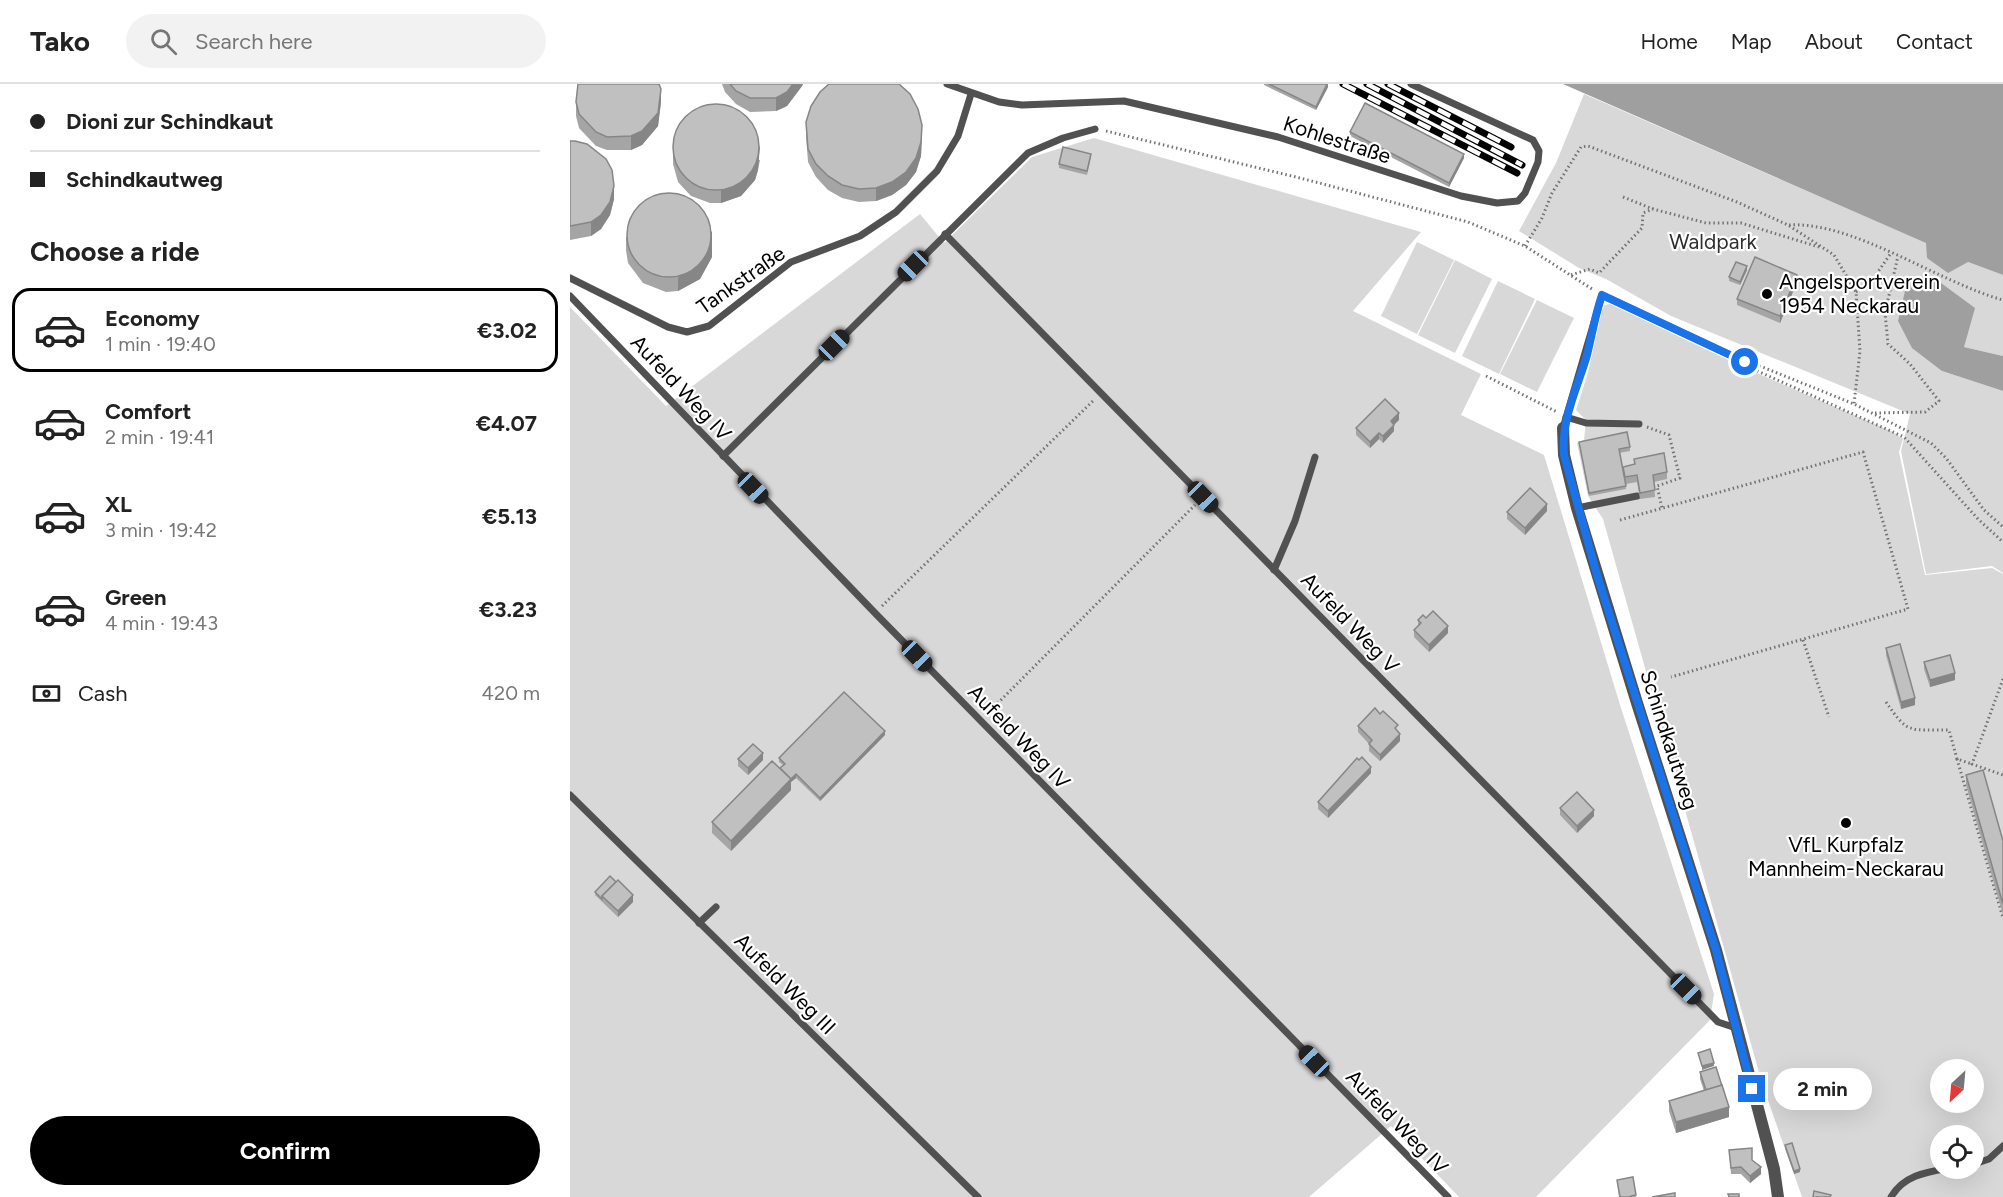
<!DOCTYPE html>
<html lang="en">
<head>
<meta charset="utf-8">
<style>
  :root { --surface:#fff; --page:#f2f2f2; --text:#222; --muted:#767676; --line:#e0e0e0; --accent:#000 }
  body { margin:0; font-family:Figtree,sans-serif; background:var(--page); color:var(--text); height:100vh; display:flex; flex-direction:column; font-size:22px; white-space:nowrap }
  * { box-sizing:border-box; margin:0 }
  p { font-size:20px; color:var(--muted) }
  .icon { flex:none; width:33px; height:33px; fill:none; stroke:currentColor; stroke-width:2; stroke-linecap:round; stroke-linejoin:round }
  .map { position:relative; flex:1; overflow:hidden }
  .drawer { display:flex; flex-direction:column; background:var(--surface); width:570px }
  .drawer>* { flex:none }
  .top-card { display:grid; align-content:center; height:132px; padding:0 30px; background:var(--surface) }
  .needle { width:39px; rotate:206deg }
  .buttons { position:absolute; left:1360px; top:975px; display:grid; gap:12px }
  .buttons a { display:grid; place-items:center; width:54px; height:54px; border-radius:50%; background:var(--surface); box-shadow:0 6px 24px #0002; font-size:30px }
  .end { position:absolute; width:27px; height:27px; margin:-14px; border:8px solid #1a73e8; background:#fff; box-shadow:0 0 0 3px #fff }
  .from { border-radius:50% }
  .bubble { position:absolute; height:42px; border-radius:21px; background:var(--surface); box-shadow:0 6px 24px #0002; font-size:20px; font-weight:700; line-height:42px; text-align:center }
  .car { position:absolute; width:18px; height:36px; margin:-18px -9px; border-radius:8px; box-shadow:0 0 4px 2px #0007; background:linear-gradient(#222 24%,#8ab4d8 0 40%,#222 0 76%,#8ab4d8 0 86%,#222 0) }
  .top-card b { display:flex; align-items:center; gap:21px; height:57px; font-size:22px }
  .top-card b+b { border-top:2px solid var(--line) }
  .top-card i { width:15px; height:15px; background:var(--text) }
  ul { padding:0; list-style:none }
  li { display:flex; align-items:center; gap:18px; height:84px; margin:0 12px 9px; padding:0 18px; border:3px solid transparent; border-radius:18px }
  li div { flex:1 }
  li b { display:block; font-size:22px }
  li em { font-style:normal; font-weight:700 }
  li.on { border-color:var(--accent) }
  li>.icon { width:54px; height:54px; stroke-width:1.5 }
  h2 { padding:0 30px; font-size:27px; line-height:72px }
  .pay { display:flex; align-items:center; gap:15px; height:66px; padding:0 30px; font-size:22px }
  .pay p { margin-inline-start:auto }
  .action { display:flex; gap:12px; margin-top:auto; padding:12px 30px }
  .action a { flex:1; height:69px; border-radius:36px; background:var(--accent); color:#fff; font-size:24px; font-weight:700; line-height:69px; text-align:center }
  header { display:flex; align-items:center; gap:36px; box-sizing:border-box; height:84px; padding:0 30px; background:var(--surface); border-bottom:2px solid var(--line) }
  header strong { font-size:28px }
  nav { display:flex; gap:33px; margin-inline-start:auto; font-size:21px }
  .search { width:420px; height:54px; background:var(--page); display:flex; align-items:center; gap:15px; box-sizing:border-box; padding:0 21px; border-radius:33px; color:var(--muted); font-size:22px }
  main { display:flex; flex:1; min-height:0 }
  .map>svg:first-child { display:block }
  .green { fill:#d8d8d8; fill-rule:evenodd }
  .water { fill:#9f9f9f }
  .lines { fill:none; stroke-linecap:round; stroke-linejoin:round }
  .path { stroke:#737373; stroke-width:3; stroke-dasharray:1.5 3; stroke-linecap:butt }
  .lane { stroke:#515151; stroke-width:7 }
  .street { stroke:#515151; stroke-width:12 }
  .rail-casing { stroke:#000; stroke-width:7 }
  .rail { stroke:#fff; stroke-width:4.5; stroke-dasharray:14; stroke-linecap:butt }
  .wall { fill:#a5a5a5 }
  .shaded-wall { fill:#868686 }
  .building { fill:#c0c0c0; stroke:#868686; stroke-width:1.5 }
  .route { stroke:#1a73e8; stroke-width:8 }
  .poi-dot { fill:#000; stroke:#fff; stroke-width:2 }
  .labels { text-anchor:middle; stroke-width:4.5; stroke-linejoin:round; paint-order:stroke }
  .street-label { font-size:21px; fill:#000; stroke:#fff }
  .park-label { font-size:21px; fill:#2f2f2f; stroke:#fff }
  .poi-label { font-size:21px; fill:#000; stroke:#fff; text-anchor:start }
</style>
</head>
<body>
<header>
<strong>Tako</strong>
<div class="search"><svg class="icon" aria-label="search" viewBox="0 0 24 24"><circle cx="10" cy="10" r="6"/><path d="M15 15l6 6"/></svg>Search here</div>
<nav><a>Home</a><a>Map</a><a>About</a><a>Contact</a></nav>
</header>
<main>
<section class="drawer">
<div class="top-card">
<b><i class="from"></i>Dioni zur Schindkaut</b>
<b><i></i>Schindkautweg</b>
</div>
<h2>Choose a ride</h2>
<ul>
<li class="on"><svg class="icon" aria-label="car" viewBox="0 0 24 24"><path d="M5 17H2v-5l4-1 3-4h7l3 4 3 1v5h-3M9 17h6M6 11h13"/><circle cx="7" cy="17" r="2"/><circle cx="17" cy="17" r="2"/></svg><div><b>Economy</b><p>1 min · 19:40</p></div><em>€3.02</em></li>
<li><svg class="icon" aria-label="car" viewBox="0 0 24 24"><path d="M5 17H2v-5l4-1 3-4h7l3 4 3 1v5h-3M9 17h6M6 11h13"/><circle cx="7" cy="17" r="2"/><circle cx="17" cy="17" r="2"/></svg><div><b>Comfort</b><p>2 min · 19:41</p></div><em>€4.07</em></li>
<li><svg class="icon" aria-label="car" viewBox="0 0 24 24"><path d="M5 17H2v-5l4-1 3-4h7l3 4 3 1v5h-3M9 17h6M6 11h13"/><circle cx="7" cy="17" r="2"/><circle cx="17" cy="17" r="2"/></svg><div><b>XL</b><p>3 min · 19:42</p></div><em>€5.13</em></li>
<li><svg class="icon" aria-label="car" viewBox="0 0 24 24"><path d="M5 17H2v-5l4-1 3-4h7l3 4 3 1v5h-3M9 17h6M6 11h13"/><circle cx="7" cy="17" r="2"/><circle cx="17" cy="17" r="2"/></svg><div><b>Green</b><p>4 min · 19:43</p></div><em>€3.23</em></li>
</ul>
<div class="pay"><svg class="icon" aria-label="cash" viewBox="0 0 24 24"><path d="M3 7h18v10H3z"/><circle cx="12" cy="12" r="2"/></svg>Cash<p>420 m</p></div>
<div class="action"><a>Confirm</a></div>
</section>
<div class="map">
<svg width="1433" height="1113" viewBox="0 0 1433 1113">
  <rect width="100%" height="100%" fill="#fff"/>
  <g class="green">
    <path d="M 1014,10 L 1357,159 L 1358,174 L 1398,178 L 1433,191 L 1433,272 L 1394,263 L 1372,287 L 1433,307 L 1433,489 L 1422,482 L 1356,490 L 1331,367 L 1340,330 L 1101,232 L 1036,195 L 1009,184 L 949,147 L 986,79 Z"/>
    <path d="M 524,54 L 851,148 L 783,227 L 911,290 L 891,331 L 974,371 L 1051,624 L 1144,910 L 1140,936 L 966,1113 L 889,1113 L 821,1042 L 739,1113 L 0,1113 L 0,223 L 96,322 L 350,130 L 374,159 L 462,73 Z"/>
    <path d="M 847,158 L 884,176 L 847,250 L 811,232 Z"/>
    <path d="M 885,176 L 922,195 L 885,269 L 848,251 Z"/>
    <path d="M 928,197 L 965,215 L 929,290 L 892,272 Z"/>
    <path d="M 967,216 L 1004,234 L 967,308 L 930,290 Z"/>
    <path d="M 1040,220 L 1173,283 L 1323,348 L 1333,355 L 1329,368 L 1355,491 L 1422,484 L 1433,490 L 1433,1113 L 1232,1113 L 1224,1090 L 1230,1088 L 1222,1063 L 1215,1065 L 1192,999 L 1033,435 L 1018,412 L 1007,359 L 1014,356 L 1016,336 L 1006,326 L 1018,289 L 1032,226 L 1035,221 ZM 1371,986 L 1404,986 L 1404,1018 L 1371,1018 ZM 1371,1052 L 1404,1052 L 1404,1084 L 1371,1084 Z"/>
  </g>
  <g class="water">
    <path d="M 993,0 L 1433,0 L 1433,191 L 1398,178 L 1378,189 L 1357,174 L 1356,159 Z"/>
    <path d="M 1338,194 L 1371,199 L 1405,224 L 1394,263 L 1433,272 L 1433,307 L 1372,287 L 1342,264 L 1328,237 Z"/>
  </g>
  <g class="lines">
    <g class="path">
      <path d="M 536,47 L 730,94 L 898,138 L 955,162 L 1022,205"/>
      <path d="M 1053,113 L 1083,125"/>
      <path d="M 1219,141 C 1283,137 1368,198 1433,216"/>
      <path d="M 955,162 L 972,134 L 982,109 L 1011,63 L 1018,62 L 1167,118 L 1218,141 L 1264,171 L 1286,208 L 1290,267 L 1284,320"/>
      <path d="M 1001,191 L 1020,185 L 1029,189 L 1072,144 L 1073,129 L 1083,125 L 1136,139 L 1171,139 L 1249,163"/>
      <path d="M 1286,208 L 1303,195 L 1321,169"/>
      <path d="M 1185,280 L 1284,320 L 1361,359 L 1376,374 L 1414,426 L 1433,443"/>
      <path d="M 1183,285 L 1334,353 L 1408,435 L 1433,458"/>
      <path d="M 916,292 L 987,328"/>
      <path d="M 1305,329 L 1355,328 L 1369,317 L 1340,280 L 1318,260 L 1315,229 L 1328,172"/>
      <path d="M 1077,343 L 1099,351 L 1110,394 L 1087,402 L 1092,424"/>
      <path d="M 1050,436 L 1293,368 L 1338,525 L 1101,593"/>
      <path d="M 312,522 L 525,315"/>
      <path d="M 1233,556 L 1259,633"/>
      <path d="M 1433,595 L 1402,680 L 1433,691"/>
      <path d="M 1316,618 C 1339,652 1340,645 1379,646 L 1387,675 L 1402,680"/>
      <path d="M 418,629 L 625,421"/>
      <path d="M 1387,675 L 1433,834"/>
    </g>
    <g class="lane">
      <path d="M 377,0 L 429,18 L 452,21 L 554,17 L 708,53 L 891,112 L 927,119 L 948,117 L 955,109 L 968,78 L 969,67 L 963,56 L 841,0"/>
      <path d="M 375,150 L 1148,938 L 1166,944"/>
      <path d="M 0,194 L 98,243 L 117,248 L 139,242 L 221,178 L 290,152 L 326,128 L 367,87 L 388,52 L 401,10"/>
      <path d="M 0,212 L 305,529 L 878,1113"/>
      <path d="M 996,333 L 1016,339 L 1069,340"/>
      <path d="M 993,344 L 1032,211 L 1175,278"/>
      <path d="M 153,372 L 458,69 L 493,54 L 525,45"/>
      <path d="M 1007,424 L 1067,412"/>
      <path d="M 704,486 L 725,437 L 745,373"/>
      <path d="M 0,711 L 408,1113"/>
      <path d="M 129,839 L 146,823"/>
      <path d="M 1404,1080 L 1419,1075 L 1433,1062"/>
      <path d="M 1321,1113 C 1334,1091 1357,1088 1380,1084"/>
    </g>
    <path class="street" d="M 993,344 L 994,371 L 1007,424 L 1067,619 L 1146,866 L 1204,1085 L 1208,1113"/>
    <defs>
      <g id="rail">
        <path d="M 773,0 L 947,89"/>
        <path d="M 797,0 L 952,81"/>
        <path d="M 818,0 L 941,63"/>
      </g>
    </defs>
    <use href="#rail" class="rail-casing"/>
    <use href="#rail" class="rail"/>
  </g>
  <g class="wall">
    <path d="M 152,0 L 233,0 L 232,2 L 217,22 L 206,27 L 180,28 L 166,20 L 155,8 Z"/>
    <path d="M 694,0 L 758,0 L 758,3 L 746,26 L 694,1 Z"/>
    <path d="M 6,18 L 91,18 L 88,42 L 72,61 L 61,66 L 37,66 L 26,62 L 9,44 L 6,32 Z"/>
    <path d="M 236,38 L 352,55 L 351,72 L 346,88 L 336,101 L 322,111 L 306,117 L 289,118 L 272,114 L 258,106 L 246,93 L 238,78 L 236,52 Z"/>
    <path d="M 780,48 L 894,74 L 879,103 L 780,52 Z"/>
    <path d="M 0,57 L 44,115 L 40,131 L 31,145 L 21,152 L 0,156 Z"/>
    <path d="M 103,67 L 190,76 L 188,86 L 185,96 L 171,112 L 151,119 L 140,119 L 121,112 L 108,98 L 103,80 Z"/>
    <path d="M 521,73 L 517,91 L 489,84 L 489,80 Z"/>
    <path d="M 56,153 L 142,161 L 142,173 L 130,195 L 108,207 L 96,208 L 73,199 L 58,179 L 56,166 Z"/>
    <path d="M 1177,186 L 1170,201 L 1159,197 L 1159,193 Z"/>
    <path d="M 1227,198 L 1210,239 L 1167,221 L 1167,215 Z"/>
    <path d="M 829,336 L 824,340 L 824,347 L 813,359 L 809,355 L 800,364 L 786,351 L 786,344 Z"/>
    <path d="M 1009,358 L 1060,363 L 1060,367 L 1049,369 L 1053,387 L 1064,380 L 1064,375 L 1097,388 L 1097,395 L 1084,398 L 1085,413 L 1070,415 L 1067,398 L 1056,400 L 1056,405 L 1019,412 Z"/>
    <path d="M 977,427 L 955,451 L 937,435 L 937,428 Z"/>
    <path d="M 848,536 L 878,549 L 859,568 L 844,553 L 844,546 L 848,542 Z"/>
    <path d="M 1316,564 L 1345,621 L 1331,625 L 1316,571 Z"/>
    <path d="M 1354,578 L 1385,596 L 1360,603 L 1354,585 Z"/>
    <path d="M 788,642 L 828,647 L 830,657 L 810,677 L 799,667 L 799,660 L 788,648 Z"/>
    <path d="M 315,651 L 250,717 L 226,694 L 221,698 L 221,706 L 161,767 L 142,749 L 142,738 L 213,681 L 209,678 L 209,674 Z"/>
    <path d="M 168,675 L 193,676 L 178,691 L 168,682 Z"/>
    <path d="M 789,676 L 801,689 L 758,734 L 748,725 L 748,718 Z"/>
    <path d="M 1396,691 L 1433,757 L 1433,831 L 1396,701 Z"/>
    <path d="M 990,724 L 1024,732 L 1007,749 L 990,731 Z"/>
    <path d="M 46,798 L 63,818 L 48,833 L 25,811 L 25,808 Z"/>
    <path d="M 1130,988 L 1159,1033 L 1106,1049 L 1099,1027 L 1099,1017 L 1134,1007 L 1130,995 Z"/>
    <path d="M 1215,1061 L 1230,1088 L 1224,1090 L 1215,1065 Z"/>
    <path d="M 1159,1066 L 1182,1076 L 1191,1090 L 1180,1099 L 1171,1090 L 1161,1090 Z"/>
    <path d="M 1063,1093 L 1066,1113 L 1049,1113 L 1047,1096 Z"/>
  </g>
  <g class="shaded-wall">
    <path d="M 223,0 L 233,0 L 232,2 L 217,22 L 206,27 L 206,14 Z"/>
    <path d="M 758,0 L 758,3 L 746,26 L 746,23 Z"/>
    <path d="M 91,5 L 91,18 L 88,42 L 72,61 L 61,66 L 61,52 Z"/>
    <path d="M 352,41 L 351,72 L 346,88 L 336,101 L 322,111 L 306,117 L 306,104 Z"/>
    <path d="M 190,62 L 188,86 L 185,96 L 171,112 L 151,119 L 151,106 Z"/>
    <path d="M 894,70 L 894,74 L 879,103 L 879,99 Z"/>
    <path d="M 44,102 L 44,115 L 40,131 L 31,145 L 21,152 L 21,138 Z"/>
    <path d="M 142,147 L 142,173 L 130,195 L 108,207 L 108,194 Z"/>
    <path d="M 1177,182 L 1177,186 L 1170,201 L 1170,198 Z"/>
    <path d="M 1227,191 L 1227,198 L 1210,239 L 1210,232 Z"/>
    <path d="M 829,329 L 829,336 L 821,344 L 821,337 Z"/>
    <path d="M 824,341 L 824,347 L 813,359 L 813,352 Z"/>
    <path d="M 809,349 L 809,355 L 800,364 L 800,358 Z"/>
    <path d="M 977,420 L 977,427 L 955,451 L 955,444 Z"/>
    <path d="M 878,542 L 878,549 L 859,568 L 859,561 Z"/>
    <path d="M 1385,589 L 1385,596 L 1360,603 L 1360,596 Z"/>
    <path d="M 1345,614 L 1345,621 L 1331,625 L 1331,618 Z"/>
    <path d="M 315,647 L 315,651 L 250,717 L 250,714 Z"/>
    <path d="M 830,650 L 830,657 L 810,677 L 810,671 Z"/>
    <path d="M 193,669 L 193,676 L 178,691 L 178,684 Z"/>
    <path d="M 801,683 L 801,689 L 758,734 L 758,727 Z"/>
    <path d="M 226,690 L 226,694 L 221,698 L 221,706 L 161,767 L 161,757 Z"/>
    <path d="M 1024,726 L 1024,732 L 1007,749 L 1007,742 Z"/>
    <path d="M 63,811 L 63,818 L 48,833 L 48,827 Z"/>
    <path d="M 1144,979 L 1144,982 L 1132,986 L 1132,982 Z"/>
    <path d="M 1159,1023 L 1159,1033 L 1106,1049 L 1106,1038 Z"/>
    <path d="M 1191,1083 L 1191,1090 L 1180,1099 L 1180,1092 Z"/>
    <path d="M 1230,1085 L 1230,1088 L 1224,1090 L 1224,1087 Z"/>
  </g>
  <g class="building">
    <path d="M 8,0 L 89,0 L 91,5 L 88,29 L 72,47 L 61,52 L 37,53 L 26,48 L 9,30 L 6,18 Z"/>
    <path d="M 160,0 L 223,0 L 217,8 L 206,14 L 180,14 L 166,7 Z"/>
    <path d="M 259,0 L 329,0 L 340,10 L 348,25 L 352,41 L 351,58 L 346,74 L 336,88 L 322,98 L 306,104 L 289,105 L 272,101 L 258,92 L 246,80 L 238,65 L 236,38 L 241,22 L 250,8 Z"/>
    <path d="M 699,0 L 757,0 L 746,23 Z"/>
    <path d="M 795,19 L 894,70 L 879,99 L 780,48 Z"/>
    <circle cx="146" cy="63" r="43"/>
    <path d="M 0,57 L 5,57 L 17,60 L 36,75 L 42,86 L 44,102 L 40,118 L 31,131 L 21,138 L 0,142 Z"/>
    <path d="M 493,63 L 521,70 L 517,87 L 489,80 Z"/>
    <circle cx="99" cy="151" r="42"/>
    <path d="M 1185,173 L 1227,191 L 1210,232 L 1167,215 Z"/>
    <path d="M 1166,178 L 1177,182 L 1170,198 L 1159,193 Z"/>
    <path d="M 815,315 L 829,329 L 821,337 L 824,341 L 813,352 L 809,349 L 800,358 L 786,344 Z"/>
    <path d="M 1057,348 L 1060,363 L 1049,365 L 1056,402 L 1019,409 L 1009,358 Z"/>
    <path d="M 1094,369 L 1097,388 L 1083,391 L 1085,406 L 1070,409 L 1067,391 L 1055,393 L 1053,383 L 1065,380 L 1064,375 Z"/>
    <path d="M 960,404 L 977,420 L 955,444 L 937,428 Z"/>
    <path d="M 863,527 L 878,542 L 859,561 L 844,546 L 851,539 L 848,536 L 853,531 L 856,534 Z"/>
    <path d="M 1330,560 L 1345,614 L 1331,618 L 1316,564 Z"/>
    <path d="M 1380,571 L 1385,589 L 1360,596 L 1354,578 Z"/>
    <path d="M 274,608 L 315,647 L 250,714 L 226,690 L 221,695 L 210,684 L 215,680 L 209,674 Z"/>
    <path d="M 805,624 L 810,630 L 813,627 L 828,641 L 825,644 L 830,650 L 810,671 L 799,660 L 802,656 L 788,642 Z"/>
    <path d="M 183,660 L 193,669 L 178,684 L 168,675 Z"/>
    <path d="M 792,673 L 801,683 L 758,727 L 748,718 L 787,674 L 789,676 Z"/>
    <path d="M 202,677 L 221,695 L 161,757 L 142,738 Z"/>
    <path d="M 1413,686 L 1433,757 L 1433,820 L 1396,691 Z"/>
    <path d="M 1007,708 L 1024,726 L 1007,742 L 990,724 Z"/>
    <path d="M 40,792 L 46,798 L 32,812 L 32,815 L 25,808 Z"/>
    <path d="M 48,796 L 63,811 L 48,827 L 32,812 Z"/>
    <path d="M 1140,965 L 1144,979 L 1132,982 L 1128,969 Z"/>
    <path d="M 1146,983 L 1152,1002 L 1136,1006 L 1130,988 Z"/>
    <path d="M 1152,1001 L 1159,1023 L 1106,1038 L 1099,1017 Z"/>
    <path d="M 1222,1059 L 1230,1085 L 1224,1087 L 1215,1061 Z"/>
    <path d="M 1182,1064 L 1182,1076 L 1191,1083 L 1180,1092 L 1171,1083 L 1161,1084 L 1159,1066 Z"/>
    <path d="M 1063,1093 L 1066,1111 L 1058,1113 L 1050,1113 L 1047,1096 Z"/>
    <path d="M 1244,1107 L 1261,1111 L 1260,1113 L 1243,1113 Z"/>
    <path d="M 1105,1109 L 1105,1113 L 1082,1113 Z"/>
    <path d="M 1158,1110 L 1169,1110 L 1169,1113 L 1159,1113 Z"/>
  </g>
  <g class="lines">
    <path class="route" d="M 1175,278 L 1032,211 C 1025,231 1022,251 1017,271 C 1007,305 991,335 994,371 L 1027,491 L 1146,866 L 1182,1005"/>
  </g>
  <g class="poi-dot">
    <circle cx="1197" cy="210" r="6"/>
    <circle cx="1276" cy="739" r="6"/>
  </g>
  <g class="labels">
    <g class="street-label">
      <text transform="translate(767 56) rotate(18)" y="7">Kohlestraße</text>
      <text transform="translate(171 196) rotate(-35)" y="7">Tankstraße</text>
      <text transform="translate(111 304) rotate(47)" y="7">Aufeld Weg IV</text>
      <text transform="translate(780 539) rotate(46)" y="7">Aufeld Weg V</text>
      <text transform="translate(449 653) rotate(46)" y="7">Aufeld Weg IV</text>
      <text transform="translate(1099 656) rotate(72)" y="7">Schindkautweg</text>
      <text transform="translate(215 900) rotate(45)" y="7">Aufeld Weg III</text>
      <text transform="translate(827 1038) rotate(46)" y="7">Aufeld Weg IV</text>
    </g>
    <g class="park-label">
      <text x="1143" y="165">Waldpark</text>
    </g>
    <g class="poi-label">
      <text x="1209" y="205">Angelsportverein<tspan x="1209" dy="24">1954 Neckarau</tspan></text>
      <text x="1276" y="768" text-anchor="middle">VfL Kurpfalz<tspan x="1276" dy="24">Mannheim-Neckarau</tspan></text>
    </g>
  </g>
</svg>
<div class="buttons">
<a><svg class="needle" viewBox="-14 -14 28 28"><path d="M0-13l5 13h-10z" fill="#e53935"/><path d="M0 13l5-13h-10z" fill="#767676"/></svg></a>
<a><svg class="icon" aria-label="locate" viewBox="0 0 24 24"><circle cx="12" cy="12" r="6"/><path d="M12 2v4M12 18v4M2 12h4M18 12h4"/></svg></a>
</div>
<i class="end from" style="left:1175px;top:278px"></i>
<i class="end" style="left:1182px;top:1005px"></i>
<div class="bubble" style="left:1203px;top:984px;width:99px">2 min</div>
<i class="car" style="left:343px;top:182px;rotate:225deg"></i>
<i class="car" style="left:264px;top:261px;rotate:45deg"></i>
<i class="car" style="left:183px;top:404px;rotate:136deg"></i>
<i class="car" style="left:633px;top:413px;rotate:136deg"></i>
<i class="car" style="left:347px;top:572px;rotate:136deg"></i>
<i class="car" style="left:1116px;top:905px;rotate:135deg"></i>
<i class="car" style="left:744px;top:977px;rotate:316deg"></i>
</div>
</main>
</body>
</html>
